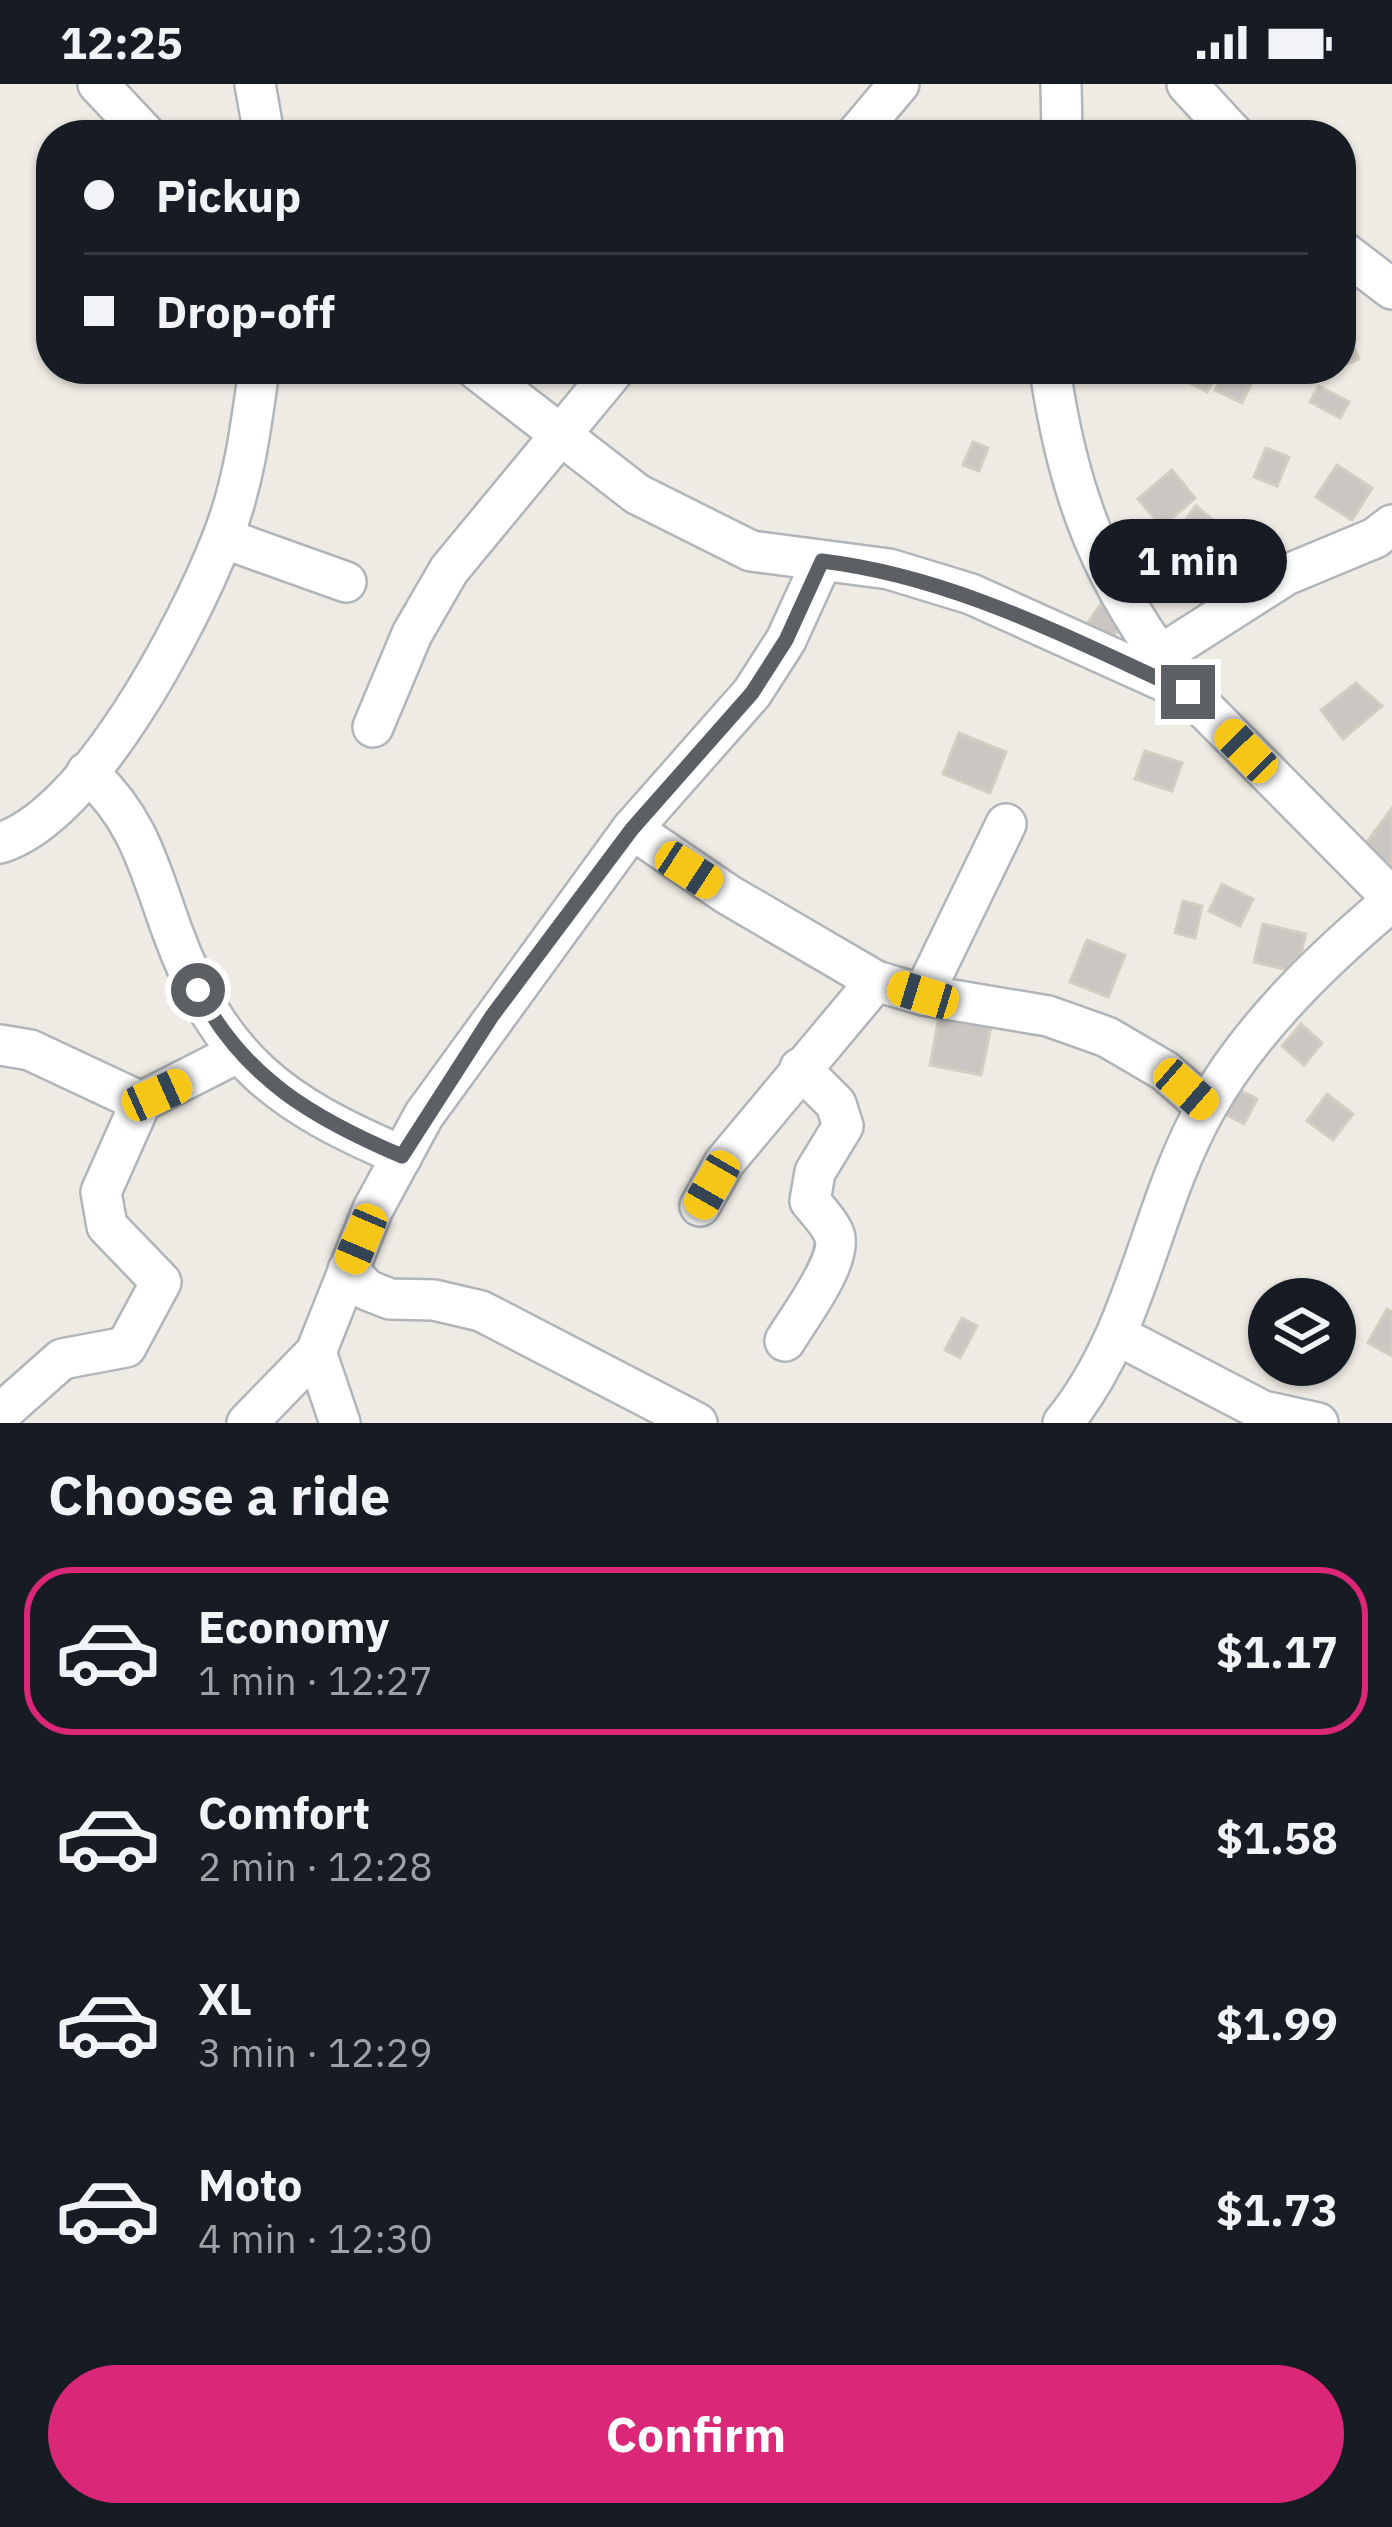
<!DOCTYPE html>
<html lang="en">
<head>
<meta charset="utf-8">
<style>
  :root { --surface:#171b24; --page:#20242c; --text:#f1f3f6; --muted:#9ea1a6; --line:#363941; --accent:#db2777 }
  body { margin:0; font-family:"IBM Plex Sans",sans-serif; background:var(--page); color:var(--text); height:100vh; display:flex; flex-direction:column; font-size:45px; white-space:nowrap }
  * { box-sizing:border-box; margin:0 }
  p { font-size:39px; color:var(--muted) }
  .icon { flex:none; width:66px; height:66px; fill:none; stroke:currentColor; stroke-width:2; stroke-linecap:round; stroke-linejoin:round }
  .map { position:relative; height:1339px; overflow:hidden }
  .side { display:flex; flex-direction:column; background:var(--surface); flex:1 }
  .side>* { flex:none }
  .hud { position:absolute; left:36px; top:36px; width:1320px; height:264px; border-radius:48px; box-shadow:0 3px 9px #0004; display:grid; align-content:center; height:264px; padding:0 48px; background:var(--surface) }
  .controls { position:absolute; left:1248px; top:1194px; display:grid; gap:24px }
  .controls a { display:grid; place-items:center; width:108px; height:108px; border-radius:50%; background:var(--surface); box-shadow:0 3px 9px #0004; font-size:60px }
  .end { position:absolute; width:54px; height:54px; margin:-27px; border:15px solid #5c6064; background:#fff; box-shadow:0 0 0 6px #fff }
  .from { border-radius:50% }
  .bubble { position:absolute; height:84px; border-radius:42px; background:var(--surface); box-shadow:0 3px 9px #0004; font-size:39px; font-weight:700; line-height:84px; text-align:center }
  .car { position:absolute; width:36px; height:72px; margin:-36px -18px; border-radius:15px; box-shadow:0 0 9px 3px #0007; background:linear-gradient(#f5c518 24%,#345 0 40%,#f5c518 0 76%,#345 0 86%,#f5c518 0) }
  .hud b { display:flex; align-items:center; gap:42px; height:114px; font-size:45px }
  .hud b+b { border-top:3px solid var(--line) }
  .hud i { width:30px; height:30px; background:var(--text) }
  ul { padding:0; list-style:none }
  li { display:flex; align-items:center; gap:36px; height:168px; margin:0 24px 18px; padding:0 24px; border:6px solid transparent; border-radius:48px }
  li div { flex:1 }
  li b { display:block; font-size:45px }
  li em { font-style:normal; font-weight:700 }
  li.active { border-color:var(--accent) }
  li>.icon { width:108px; height:108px; stroke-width:1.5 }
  h2 { padding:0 48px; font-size:54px; line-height:144px }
  .action { display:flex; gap:24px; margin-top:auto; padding:24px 48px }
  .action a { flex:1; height:138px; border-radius:72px; background:var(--accent); color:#fff; font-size:48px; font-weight:700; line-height:138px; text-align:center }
  .status { display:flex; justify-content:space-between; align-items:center; height:84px; padding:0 60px; background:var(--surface); direction:ltr }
  .status svg { height:33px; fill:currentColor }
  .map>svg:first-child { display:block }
  .building { fill:#cac6c1; stroke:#d3cdc2; stroke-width:3 }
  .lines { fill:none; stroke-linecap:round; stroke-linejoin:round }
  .minor-casing { stroke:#b1b5b9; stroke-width:44 }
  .minor { stroke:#fff; stroke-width:39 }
  .route { stroke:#5c6064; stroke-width:15 }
</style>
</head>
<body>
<div class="status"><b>12:25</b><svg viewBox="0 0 49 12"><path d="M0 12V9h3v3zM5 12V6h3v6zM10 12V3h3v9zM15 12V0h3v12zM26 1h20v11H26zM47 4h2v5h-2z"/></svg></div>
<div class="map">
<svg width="1392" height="1339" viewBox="0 0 1392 1339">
  <rect width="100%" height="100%" fill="#eeebe4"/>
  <g class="building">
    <path d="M 1346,244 L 1359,275 L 1342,282 L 1341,246 Z"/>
    <path d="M 1186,285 L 1220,285 L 1207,308 L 1181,294 Z"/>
    <path d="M 1226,285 L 1258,285 L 1242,319 L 1215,306 Z"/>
    <path d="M 1319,302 L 1349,318 L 1340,334 L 1310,318 Z"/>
    <path d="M 973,358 L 988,364 L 979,387 L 963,381 Z"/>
    <path d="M 1266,364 L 1289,373 L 1277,402 L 1254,393 Z"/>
    <path d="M 1337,381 L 1372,404 L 1352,436 L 1316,413 Z"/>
    <path d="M 1172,386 L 1195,414 L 1162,443 L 1138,415 Z"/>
    <path d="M 1196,422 L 1220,442 L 1203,462 L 1180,443 Z"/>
    <path d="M 1102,518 L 1126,535 L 1111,556 L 1087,540 Z"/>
    <path d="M 1356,599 L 1382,622 L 1343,655 L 1321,626 Z"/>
    <path d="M 959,649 L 1006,668 L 990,709 L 943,690 Z"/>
    <path d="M 1145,667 L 1182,679 L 1172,707 L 1135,695 Z"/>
    <path d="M 1392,724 L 1392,782 L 1364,762 Z"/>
    <path d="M 1222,800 L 1253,815 L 1240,842 L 1209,827 Z"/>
    <path d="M 1183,817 L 1202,822 L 1195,854 L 1175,849 Z"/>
    <path d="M 1263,840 L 1306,850 L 1296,888 L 1254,878 Z"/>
    <path d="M 1087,856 L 1125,871 L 1108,913 L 1070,898 Z"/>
    <path d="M 939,933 L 991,943 L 981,991 L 930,981 Z"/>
    <path d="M 1301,940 L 1322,959 L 1304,981 L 1282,962 Z"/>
    <path d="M 1234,1003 L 1257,1015 L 1244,1040 L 1221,1028 Z"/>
    <path d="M 1327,1010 L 1353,1030 L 1333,1056 L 1307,1037 Z"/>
    <path d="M 1387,1225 L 1392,1228 L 1392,1272 L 1368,1259 Z"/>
    <path d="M 962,1234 L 977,1242 L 960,1274 L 945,1266 Z"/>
  </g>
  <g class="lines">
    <defs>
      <g id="minor">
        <path d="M 98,0 L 146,51"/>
        <path d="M 255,0 L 264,51"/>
        <path d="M 1061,0 L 1062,51"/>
        <path d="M 1187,0 L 1234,51"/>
        <path d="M 856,51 L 899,0"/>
        <path d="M 1341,166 L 1392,205"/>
        <path d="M 476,285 L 637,410 L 751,467 L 889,485 L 971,510 L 1188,608 L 1392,814"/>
        <path d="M 1050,285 C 1068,412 1103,500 1182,601"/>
        <path d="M 223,454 L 346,498"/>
        <path d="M 1159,572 L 1286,491 L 1375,454 L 1392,441"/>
        <path d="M 373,643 L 412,550 L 449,486 L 615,285"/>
        <path d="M 87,688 C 140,735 150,787 173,849 C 220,977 280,1020 402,1072"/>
        <path d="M 632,745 L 727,810 L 876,897 L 923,911 L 1048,932 L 1107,953 L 1165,987 L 1206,1023"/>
        <path d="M 0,759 C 90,731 189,540 222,455 C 244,400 251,343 259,285"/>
        <path d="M 923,911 L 1006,740"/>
        <path d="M 0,961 L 30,966 L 141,1018"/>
        <path d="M 700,1122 L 724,1079 L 876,897"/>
        <path d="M 348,1186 L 367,1206 L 390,1215 L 434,1216 L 481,1227 L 697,1339"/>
        <path d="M 1117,1251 L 1263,1327 L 1318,1339"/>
        <path d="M 785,1257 C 798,1235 844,1175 834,1150 C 829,1138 818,1127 810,1117 L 815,1088 L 843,1042 L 836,1020 L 800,984"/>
        <path d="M 316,1268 L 340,1339"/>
        <path d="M 0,1330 L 62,1275 L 126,1263 L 161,1198 L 107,1142 L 101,1108 L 141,1018 L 237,969"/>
        <path d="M 247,1339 L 316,1268 L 373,1125 L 424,1031 L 632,745 L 752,609 L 786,556 L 822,477"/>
        <path d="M 1063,1339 C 1139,1246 1149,1124 1207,1022 C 1252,943 1323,875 1392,817"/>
      </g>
    </defs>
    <use href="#minor" class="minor-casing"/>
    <use href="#minor" class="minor"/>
  </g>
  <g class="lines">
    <path class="route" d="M 198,906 C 243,994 315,1035 402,1072 L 492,932 L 632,745 L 752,609 L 786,556 L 822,477 C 954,493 1068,554 1188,608"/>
  </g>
</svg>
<div class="controls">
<a><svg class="icon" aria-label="layers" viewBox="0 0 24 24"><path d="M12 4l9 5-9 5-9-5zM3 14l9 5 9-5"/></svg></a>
</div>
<i class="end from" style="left:198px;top:906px"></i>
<i class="end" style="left:1188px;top:608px"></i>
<div class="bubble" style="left:1089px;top:435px;width:198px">1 min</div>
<i class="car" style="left:1246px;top:667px;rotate:316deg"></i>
<i class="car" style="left:689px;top:786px;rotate:123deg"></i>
<i class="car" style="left:923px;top:911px;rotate:287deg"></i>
<i class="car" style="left:1186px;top:1005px;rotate:131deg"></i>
<i class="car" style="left:157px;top:1011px;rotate:66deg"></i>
<i class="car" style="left:712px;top:1101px;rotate:210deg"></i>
<i class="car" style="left:361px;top:1155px;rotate:203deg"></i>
<div class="hud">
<b><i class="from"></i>Pickup</b>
<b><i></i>Drop-off</b>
</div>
</div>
<section class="side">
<h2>Choose a ride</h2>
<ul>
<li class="active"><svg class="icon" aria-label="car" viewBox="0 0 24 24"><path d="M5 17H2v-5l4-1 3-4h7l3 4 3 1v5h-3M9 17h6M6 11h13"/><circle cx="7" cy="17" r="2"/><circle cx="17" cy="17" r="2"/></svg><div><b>Economy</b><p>1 min · 12:27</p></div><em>$1.17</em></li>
<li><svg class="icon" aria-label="car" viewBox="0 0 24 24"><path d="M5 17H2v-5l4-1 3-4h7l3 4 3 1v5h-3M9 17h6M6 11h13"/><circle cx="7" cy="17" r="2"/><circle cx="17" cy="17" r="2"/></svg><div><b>Comfort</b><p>2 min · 12:28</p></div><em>$1.58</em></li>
<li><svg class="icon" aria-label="car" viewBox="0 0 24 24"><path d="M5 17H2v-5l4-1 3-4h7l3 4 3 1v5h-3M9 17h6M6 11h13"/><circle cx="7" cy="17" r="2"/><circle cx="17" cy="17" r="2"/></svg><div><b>XL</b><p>3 min · 12:29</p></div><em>$1.99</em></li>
<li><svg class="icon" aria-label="car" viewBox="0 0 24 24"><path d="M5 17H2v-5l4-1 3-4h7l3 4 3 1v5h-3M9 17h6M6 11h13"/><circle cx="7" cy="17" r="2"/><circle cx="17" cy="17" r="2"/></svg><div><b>Moto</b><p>4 min · 12:30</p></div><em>$1.73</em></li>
</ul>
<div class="action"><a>Confirm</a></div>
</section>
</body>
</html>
